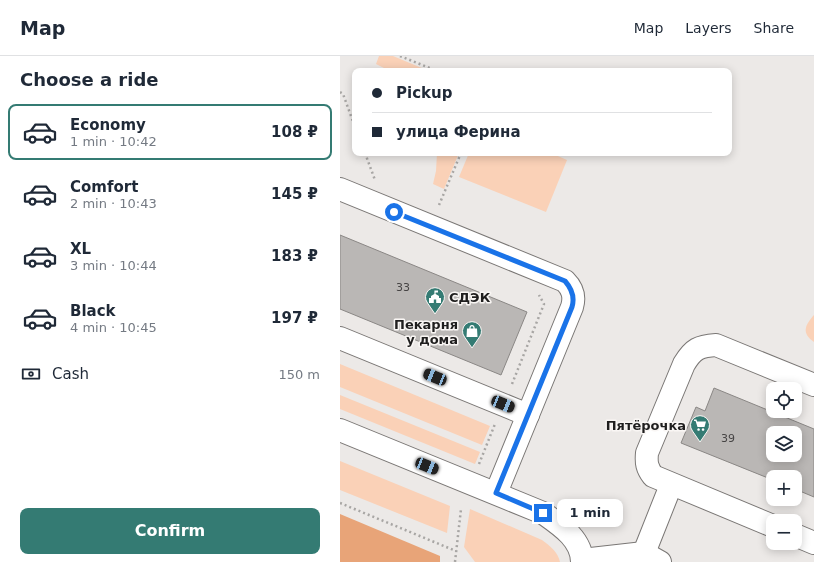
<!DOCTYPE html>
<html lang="en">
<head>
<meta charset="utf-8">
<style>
  :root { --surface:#fff; --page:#f2f2f3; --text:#1f2937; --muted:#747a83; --line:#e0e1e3; --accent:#347b73 }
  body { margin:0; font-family:"DejaVu Sans",sans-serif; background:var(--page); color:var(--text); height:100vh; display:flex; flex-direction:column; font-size:15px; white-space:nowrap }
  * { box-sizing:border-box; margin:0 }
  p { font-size:13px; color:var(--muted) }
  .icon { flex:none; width:22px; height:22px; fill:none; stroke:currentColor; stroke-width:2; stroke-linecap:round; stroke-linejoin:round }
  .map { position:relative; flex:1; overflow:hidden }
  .details { display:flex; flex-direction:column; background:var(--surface); width:340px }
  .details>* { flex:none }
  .banner { position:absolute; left:12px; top:12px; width:380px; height:88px; border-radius:8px; box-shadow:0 2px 10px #0003; display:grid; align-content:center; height:88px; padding:0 20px; background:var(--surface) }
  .controls { position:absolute; left:426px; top:326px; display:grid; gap:8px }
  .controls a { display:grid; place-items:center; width:36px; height:36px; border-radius:8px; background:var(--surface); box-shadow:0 2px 10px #0003; font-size:20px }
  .end { position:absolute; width:18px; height:18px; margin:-9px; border:5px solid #1a73e8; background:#fff; box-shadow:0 0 0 2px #fff }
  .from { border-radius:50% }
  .bubble { position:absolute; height:28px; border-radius:8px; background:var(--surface); box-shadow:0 2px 10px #0003; font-size:13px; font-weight:800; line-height:28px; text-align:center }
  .car { position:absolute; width:12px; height:24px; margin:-12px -6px; border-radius:5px; box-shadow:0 0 3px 1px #0007; background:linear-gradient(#222 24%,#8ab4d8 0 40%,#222 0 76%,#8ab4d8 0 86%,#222 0) }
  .banner b { display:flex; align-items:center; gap:14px; height:38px; font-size:15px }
  .banner b+b { border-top:1px solid var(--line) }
  .banner i { width:10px; height:10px; background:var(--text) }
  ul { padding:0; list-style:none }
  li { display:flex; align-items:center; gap:12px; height:56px; margin:0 8px 6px; padding:0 12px; border:2px solid transparent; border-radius:8px }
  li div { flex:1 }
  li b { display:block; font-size:15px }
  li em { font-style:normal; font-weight:800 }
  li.active { border-color:var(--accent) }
  li>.icon { width:36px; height:36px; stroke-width:1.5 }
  h2 { padding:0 20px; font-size:18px; line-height:48px }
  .pay { display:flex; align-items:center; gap:10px; height:44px; padding:0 20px; font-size:15px }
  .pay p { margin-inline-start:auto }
  .button { display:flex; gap:8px; margin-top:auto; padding:8px 20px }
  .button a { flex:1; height:46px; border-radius:8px; background:var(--accent); color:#fff; font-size:16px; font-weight:800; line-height:46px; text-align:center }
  header { display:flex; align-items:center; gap:24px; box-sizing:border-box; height:56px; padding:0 20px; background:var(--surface); border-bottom:1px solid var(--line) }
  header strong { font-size:19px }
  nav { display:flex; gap:22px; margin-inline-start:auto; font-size:14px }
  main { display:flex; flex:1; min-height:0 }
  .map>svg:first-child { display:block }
  .green { fill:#fad1b7 }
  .forest { fill:#e8a478 }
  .building { fill:#bab7b5; stroke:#8a8785; fill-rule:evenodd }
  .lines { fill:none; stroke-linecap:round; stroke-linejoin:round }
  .minor-casing { stroke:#7a7775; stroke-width:24 }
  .path { stroke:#a8a6a4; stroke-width:2.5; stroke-dasharray:2 3; stroke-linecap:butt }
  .minor { stroke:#fff; stroke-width:22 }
  .route { stroke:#1a73e8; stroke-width:5 }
  .labels { text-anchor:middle; stroke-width:3; stroke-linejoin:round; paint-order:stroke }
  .number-label { font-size:11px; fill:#464444 }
  .poi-label { font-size:13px; font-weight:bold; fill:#1f1e1e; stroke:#f9f6f4; text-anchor:end }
</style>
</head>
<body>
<header>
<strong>Map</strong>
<nav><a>Map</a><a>Layers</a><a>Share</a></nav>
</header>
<main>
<section class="details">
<h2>Choose a ride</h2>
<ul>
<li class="active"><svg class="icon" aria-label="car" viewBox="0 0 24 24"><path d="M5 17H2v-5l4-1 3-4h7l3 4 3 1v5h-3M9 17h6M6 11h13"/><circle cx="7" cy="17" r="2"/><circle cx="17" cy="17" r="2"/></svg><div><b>Economy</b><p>1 min · 10:42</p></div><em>108 ₽</em></li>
<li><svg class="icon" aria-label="car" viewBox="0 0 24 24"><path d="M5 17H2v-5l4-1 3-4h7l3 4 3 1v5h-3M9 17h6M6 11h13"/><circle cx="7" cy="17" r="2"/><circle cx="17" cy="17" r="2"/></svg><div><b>Comfort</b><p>2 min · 10:43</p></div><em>145 ₽</em></li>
<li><svg class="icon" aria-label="car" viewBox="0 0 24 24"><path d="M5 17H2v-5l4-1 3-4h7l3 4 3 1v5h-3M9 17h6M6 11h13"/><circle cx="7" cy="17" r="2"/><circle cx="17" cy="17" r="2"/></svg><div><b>XL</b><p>3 min · 10:44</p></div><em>183 ₽</em></li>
<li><svg class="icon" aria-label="car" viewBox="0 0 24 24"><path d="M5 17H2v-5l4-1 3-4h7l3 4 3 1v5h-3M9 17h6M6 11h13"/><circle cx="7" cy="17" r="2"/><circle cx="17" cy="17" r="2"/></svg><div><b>Black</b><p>4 min · 10:45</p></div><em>197 ₽</em></li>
</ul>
<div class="pay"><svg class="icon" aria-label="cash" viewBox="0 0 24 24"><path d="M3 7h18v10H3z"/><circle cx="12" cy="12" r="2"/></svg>Cash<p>150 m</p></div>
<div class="button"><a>Confirm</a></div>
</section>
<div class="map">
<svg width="474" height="506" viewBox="0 0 474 506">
  <rect width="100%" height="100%" fill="#ece9e7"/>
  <g class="green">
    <path d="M 39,0 L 53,0 L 89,15 L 50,15 L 36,8 Z"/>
    <path d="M 97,97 L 119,97 L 104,133 L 93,128 L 96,115 Z"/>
    <path d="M 129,97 L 211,97 L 227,104 L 206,156 L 119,121 Z"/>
    <path d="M 474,259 L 474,286 C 461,277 465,269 474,259 Z"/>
    <path d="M 0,308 L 150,370 L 142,389 L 0,331 Z"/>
    <path d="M 0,339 L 140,396 L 135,408 L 0,353 Z"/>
    <path d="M 0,405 L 110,450 L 107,477 L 0,434 Z"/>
    <path d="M 130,453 L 202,484 C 210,490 218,496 220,506 L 135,506 L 124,491 Z"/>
  </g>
  <path class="forest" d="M 0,458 L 100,500 L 100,506 L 0,506 Z"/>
  <g class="building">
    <path d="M 0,179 L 187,256 L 161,319 L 0,253 Z"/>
    <path d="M 374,332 L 474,373 L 474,441 L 455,433 L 455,421 L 433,421 L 433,424 L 341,387 L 356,351 L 365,355 ZM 433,377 L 455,377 L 455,399 L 433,399 Z"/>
  </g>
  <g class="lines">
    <defs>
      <g id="minor">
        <path d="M 0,133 L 225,225 C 233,233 235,241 232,251 L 156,437"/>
        <path d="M 0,282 L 188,359"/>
        <path d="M 0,374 L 203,457 C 220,469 242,483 242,506"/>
        <path d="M 433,470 L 313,420 C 307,412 306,407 307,397 L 344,308 C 353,293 359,290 376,289 L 474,329"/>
        <path d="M 455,479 L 474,487"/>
        <path d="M 304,497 L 331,429"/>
        <path d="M 242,504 L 304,497 L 320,506"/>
      </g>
    </defs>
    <use href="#minor" class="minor-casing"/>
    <g class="path">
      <path d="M 60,0 L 97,15"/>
      <path d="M 0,36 L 3,38 L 15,71"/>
      <path d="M 25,97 L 35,124"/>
      <path d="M 99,149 L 121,97"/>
      <path d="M 172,328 L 204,248 L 199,239"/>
      <path d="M 139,408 L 155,368"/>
      <path d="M 0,447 L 116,495"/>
      <path d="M 115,506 L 121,453"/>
    </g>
    <use href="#minor" class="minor"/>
  </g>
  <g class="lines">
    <path class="route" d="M 54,156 L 225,225 C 232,233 235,241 232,251 L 156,437 L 203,457"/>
  </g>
  <defs>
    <symbol id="civic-pin" viewBox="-11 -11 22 30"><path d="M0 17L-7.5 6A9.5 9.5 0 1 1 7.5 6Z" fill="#347b73" stroke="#f9f6f4"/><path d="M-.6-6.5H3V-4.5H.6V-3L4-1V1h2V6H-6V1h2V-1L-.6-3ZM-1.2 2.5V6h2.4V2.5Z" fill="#fff"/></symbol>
    <symbol id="shop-pin" viewBox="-11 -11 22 30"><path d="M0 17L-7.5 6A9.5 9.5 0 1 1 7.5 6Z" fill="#347b73" stroke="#f9f6f4"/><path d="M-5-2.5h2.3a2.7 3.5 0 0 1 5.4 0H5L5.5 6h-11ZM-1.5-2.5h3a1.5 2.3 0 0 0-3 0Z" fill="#fff"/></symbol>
    <symbol id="supermarket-pin" viewBox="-11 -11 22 30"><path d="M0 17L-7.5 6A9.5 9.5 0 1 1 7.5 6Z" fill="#347b73" stroke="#f9f6f4"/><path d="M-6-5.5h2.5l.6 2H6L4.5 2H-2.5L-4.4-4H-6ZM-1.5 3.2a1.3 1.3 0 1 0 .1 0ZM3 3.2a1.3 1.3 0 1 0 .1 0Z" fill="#fff"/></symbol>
  </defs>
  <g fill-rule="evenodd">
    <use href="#civic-pin" x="84" y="230" width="22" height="30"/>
    <use href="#shop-pin" x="121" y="264" width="22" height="30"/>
    <use href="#supermarket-pin" x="349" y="358" width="22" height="30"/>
  </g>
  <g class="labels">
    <g class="number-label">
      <text x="63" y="235">33</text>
      <text x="388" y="386">39</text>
    </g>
    <g class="poi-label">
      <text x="109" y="246" text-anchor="start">СДЭК</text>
      <text x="118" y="273">Пекарня<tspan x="118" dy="15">у дома</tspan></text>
      <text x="346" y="374">Пятёрочка</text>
    </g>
  </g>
</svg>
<div class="controls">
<a><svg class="icon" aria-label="locate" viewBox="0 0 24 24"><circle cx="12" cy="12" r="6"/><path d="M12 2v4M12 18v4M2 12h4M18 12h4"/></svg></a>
<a><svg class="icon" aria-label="layers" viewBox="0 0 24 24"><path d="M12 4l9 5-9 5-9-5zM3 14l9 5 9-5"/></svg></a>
<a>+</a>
<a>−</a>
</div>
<i class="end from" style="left:54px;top:156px"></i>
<i class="end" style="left:203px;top:457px"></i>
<div class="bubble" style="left:217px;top:443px;width:66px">1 min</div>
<i class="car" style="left:95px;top:321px;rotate:292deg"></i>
<i class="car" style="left:163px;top:348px;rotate:112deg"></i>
<i class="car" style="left:87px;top:410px;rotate:112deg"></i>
<div class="banner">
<b><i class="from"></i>Pickup</b>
<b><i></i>улица Ферина</b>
</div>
</div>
</main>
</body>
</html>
